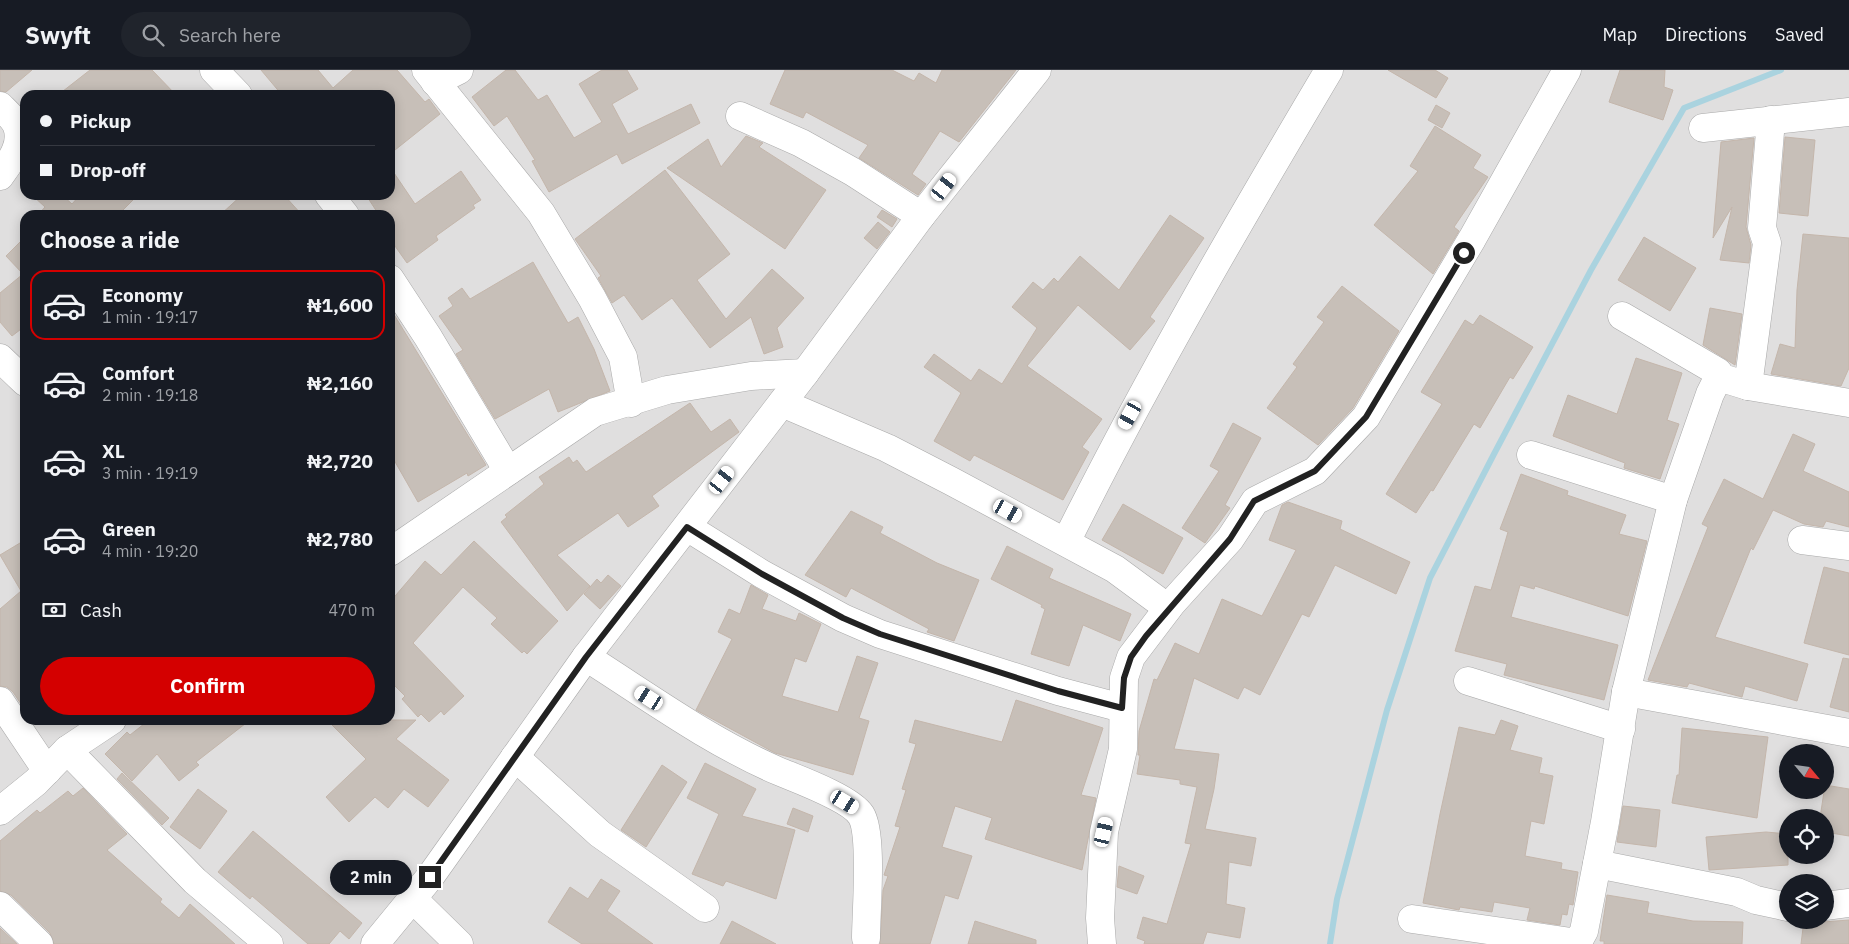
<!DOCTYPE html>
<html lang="en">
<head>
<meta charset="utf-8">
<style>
  :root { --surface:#171b24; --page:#20242c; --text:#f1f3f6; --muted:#9ea1a6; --line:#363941; --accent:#d40000 }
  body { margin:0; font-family:"IBM Plex Sans",sans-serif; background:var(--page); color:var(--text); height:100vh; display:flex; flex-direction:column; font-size:19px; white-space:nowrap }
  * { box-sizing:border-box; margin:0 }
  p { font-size:16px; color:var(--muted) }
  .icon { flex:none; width:28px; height:28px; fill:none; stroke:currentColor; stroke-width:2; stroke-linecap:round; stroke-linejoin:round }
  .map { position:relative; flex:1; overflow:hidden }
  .panel { position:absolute; left:20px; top:140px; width:375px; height:515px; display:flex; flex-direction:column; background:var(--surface); border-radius:15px; box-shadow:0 2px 12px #0003 }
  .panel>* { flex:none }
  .top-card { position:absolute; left:20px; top:20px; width:375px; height:110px; border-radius:15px; box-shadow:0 2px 12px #0003; display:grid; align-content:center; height:110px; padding:0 20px; background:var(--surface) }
  .needle { width:32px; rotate:119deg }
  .controls { position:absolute; left:1779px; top:674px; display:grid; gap:10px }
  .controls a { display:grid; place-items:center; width:55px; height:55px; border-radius:50%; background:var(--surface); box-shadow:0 2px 12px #0003; font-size:25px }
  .end { position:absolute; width:22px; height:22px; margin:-11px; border:6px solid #222; background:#fff; box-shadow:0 0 0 2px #fff }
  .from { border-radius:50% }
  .bubble { position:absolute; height:35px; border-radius:18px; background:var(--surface); box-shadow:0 2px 12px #0003; font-size:16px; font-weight:700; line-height:35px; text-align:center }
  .car { position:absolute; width:15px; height:30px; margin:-15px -8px; border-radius:6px; box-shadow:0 0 4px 1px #0007; background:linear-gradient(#fff 24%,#345 0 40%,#fff 0 76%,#345 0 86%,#fff 0) }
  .top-card b { display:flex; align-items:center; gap:18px; height:48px; font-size:19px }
  .top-card b+b { border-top:1px solid var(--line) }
  .top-card i { width:12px; height:12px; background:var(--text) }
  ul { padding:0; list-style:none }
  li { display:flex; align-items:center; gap:15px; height:70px; margin:0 10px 8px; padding:0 10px; border:2px solid transparent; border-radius:15px }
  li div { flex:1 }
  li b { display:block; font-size:19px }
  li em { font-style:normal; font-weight:700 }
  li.selected { border-color:var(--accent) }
  li>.icon { width:45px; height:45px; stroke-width:1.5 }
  h2 { padding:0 20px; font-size:22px; line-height:60px }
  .pay { display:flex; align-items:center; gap:12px; height:55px; padding:0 20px; font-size:19px }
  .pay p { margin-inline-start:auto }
  .button { display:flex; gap:10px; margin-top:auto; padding:10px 20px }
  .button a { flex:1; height:58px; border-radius:30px; background:var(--accent); color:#fff; font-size:20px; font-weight:700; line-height:58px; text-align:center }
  header { display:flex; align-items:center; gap:30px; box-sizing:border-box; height:70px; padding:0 25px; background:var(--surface); border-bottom:1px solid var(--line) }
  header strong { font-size:24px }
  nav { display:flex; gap:28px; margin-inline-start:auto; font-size:18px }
  .search { width:350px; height:45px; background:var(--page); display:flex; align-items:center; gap:12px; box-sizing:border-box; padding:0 18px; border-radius:28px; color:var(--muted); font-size:19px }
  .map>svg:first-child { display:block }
  .residential { fill:#e0dfdf; fill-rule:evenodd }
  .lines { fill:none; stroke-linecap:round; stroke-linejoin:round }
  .stream { stroke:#aad3df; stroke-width:6 }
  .building { fill:#c7bfb8; stroke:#c4b6ab }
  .minor-casing { stroke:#a9a9a9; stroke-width:29 }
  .minor { stroke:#fff; stroke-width:28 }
  .route { stroke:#222; stroke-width:6 }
</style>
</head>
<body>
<header>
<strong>Swyft</strong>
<div class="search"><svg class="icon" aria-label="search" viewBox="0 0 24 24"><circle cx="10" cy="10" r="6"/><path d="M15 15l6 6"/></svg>Search here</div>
<nav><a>Map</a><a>Directions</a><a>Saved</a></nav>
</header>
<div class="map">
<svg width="1849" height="874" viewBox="0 0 1849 874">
  <rect width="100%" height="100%" fill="#f2efe9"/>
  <path class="residential" d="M 0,0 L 1849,0 L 1849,874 L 0,874 ZM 25,25 L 390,25 L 390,125 L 25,125 ZM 25,145 L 390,145 L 390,650 L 25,650 ZM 1788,682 L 1825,682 L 1825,720 L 1788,720 ZM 1788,748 L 1825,748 L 1825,785 L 1788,785 ZM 1788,812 L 1825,812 L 1825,850 L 1788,850 Z"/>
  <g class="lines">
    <path class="stream" d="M 1330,874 L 1337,829 L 1387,640 L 1430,508 L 1494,384 L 1591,200 L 1684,38 L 1781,0"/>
  </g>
  <g class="building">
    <path d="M 0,0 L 32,0 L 6,22 L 0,21 Z"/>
    <path d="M 90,0 L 152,0 L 176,25 L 58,25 Z"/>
    <path d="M 261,0 L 318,0 L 333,18 L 353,0 L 397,0 L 425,32 L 429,29 L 440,44 L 390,84 L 390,25 L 282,25 Z"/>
    <path d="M 506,0 L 515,0 L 538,30 L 547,25 L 574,68 L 602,52 L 579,14 L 602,0 L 627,0 L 638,19 L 612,34 L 628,64 L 691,34 L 700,53 L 622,94 L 617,84 L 549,122 L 532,91 L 535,90 L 507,46 L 494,56 L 472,27 Z"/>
    <path d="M 785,0 L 892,0 L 914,11 L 919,3 L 936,13 L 942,0 L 1016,0 L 959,72 L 940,61 L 912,104 L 926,114 L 918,125 L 859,88 L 868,75 L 806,42 L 803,48 L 770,34 Z"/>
    <path d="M 1388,0 L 1435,0 L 1448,8 L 1436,28 Z"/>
    <path d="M 1620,0 L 1665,0 L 1664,17 L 1673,20 L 1663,50 L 1609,32 Z"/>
    <path d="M 1436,35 L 1450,43 L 1442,58 L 1428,50 Z"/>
    <path d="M 1435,56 L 1481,85 L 1473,98 L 1488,107 L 1454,157 L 1459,161 L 1433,204 L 1374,155 L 1418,101 L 1410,96 Z"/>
    <path d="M 746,66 L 763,73 L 759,77 L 826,120 L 785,179 L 667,98 L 708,69 L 721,97 Z"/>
    <path d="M 1785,67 L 1815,70 L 1808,146 L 1779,143 Z"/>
    <path d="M 1754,68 L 1746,157 L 1751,175 L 1749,193 L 1720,190 L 1732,137 L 1713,168 L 1721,72 Z"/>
    <path d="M 390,97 L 415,134 L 461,101 L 481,130 L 473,135 L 475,138 L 436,166 L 438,170 L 407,193 L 390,169 L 390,145 L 379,145 L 366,125 L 390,125 Z"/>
    <path d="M 665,100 L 730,184 L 697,210 L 726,249 L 772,199 L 804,228 L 777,258 L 783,277 L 764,284 L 751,247 L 710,278 L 672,228 L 642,250 L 624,225 L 612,233 L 598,208 L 601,206 L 575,169 Z"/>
    <path d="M 32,125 L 62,125 L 72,134 L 80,125 L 138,125 L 118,145 L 38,145 L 45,137 Z"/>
    <path d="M 242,125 L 284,125 L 302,145 L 220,145 Z"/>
    <path d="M 882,140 L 897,149 L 892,157 L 877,147 Z"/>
    <path d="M 1170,145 L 1204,168 L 1150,247 L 1155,251 L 1130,280 L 1078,235 L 1027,296 L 1102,349 L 1082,377 L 1089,382 L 1063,430 L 974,385 L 970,391 L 934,371 L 961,323 L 924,297 L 934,284 L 971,311 L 979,299 L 1002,314 L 1037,258 L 1012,237 L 1033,212 L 1043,220 L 1054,208 L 1058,212 L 1080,186 L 1119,220 Z"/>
    <path d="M 878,152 L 890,162 L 877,179 L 864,168 Z"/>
    <path d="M 1803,164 L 1849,168 L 1849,298 L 1841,316 L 1771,304 L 1780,274 L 1795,278 L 1797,220 Z"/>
    <path d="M 25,167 L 25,256 L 12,266 L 0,252 L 0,223 L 23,204 L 6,186 Z"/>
    <path d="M 1644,167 L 1696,198 L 1670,241 L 1618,210 Z"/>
    <path d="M 533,192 L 568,253 L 578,247 L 594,279 L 610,321 L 558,342 L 549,319 L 495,349 L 456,284 L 463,280 L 439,246 L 453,236 L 448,228 L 462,218 L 470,229 Z"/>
    <path d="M 1342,216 L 1399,261 L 1353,338 L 1318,375 L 1267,338 L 1297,297 L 1293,294 L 1324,252 L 1317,247 Z"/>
    <path d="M 390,238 L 486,395 L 468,406 L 467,403 L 418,432 L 390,383 Z"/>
    <path d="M 1710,238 L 1742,244 L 1735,295 L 1703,275 Z"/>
    <path d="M 1480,245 L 1533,277 L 1513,309 L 1510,307 L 1480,358 L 1474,354 L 1433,421 L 1431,420 L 1416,443 L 1386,424 L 1442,334 L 1421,322 L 1465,250 L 1473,255 Z"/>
    <path d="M 1636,288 L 1682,303 L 1667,350 L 1679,354 L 1660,409 L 1624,398 L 1625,393 L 1553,366 L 1568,325 L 1617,344 Z"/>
    <path d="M 690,333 L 711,362 L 730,349 L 739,362 L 652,426 L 659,436 L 628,457 L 618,443 L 557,485 L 590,516 L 567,541 L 501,452 L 507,447 L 505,445 L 544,414 L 539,407 L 569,387 L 573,393 L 577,390 L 586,402 Z"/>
    <path d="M 1233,353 L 1261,368 L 1225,435 L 1230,438 L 1205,473 L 1182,458 L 1219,401 L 1210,396 Z"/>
    <path d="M 1793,364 L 1815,374 L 1803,401 L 1849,422 L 1849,457 L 1826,451 L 1823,457 L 1804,454 L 1773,440 L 1753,480 L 1751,478 L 1715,567 L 1808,594 L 1797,631 L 1745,616 L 1742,627 L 1689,613 L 1687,617 L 1648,610 L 1708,457 L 1702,454 L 1724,409 L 1763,429 Z"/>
    <path d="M 1521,404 L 1568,421 L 1567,425 L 1626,445 L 1619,464 L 1647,471 L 1628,546 L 1535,516 L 1534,519 L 1520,515 L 1511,547 L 1618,575 L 1604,630 L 1504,605 L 1507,594 L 1455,581 L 1475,516 L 1491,520 L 1508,462 L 1500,459 Z"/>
    <path d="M 1288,432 L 1342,451 L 1340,459 L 1410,492 L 1396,524 L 1335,495 L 1309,547 L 1302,544 L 1260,625 L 1244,617 L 1238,629 L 1194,608 L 1174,679 L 1219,684 L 1214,719 L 1205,759 L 1256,768 L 1251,796 L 1229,792 L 1226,834 L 1245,838 L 1240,868 L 1207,862 L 1203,874 L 1144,874 L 1145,871 L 1137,868 L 1143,847 L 1167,854 L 1191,774 L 1185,773 L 1197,717 L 1180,714 L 1180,710 L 1137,704 L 1140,685 L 1138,685 L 1139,661 L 1154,609 L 1157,610 L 1175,573 L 1199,584 L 1222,529 L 1262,546 L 1296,480 L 1269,470 L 1282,435 Z"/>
    <path d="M 1123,434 L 1183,468 L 1163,504 L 1102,470 Z"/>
    <path d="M 851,441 L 883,457 L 880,463 L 937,493 L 979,510 L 954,571 L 927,562 L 929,559 L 851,518 L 846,527 L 805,505 Z"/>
    <path d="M 25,470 L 25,640 L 13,622 L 7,617 L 0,616 L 0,539 L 21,521 L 0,485 Z"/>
    <path d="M 474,471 L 558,551 L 527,584 L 524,581 L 522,583 L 491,554 L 497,548 L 463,517 L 413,573 L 464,626 L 444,645 L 441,641 L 429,652 L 421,644 L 418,647 L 402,629 L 405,626 L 390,611 L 390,532 L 425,491 L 441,505 Z"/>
    <path d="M 1007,476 L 1053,499 L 1049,508 L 1131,544 L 1120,571 L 1083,555 L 1069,596 L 1031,584 L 1045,539 L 1041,537 L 1042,535 L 991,509 Z"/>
    <path d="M 1824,497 L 1849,503 L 1849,585 L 1804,573 Z"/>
    <path d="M 608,505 L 621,516 L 600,539 L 584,524 L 597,509 L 601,513 Z"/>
    <path d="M 751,515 L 768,525 L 762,539 L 796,551 L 799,543 L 821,554 L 806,592 L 795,588 L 782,626 L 838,642 L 857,586 L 878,593 L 859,648 L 869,651 L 853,705 L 775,683 L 696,640 L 732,569 L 718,562 L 729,539 L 740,544 Z"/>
    <path d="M 1843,588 L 1849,589 L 1849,642 L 1830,637 Z"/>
    <path d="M 1016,630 L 1103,658 L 1081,725 L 1096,728 L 1082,800 L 985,769 L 992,748 L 955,736 L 942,777 L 972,786 L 958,829 L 945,825 L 930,874 L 880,874 L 883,820 L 888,806 L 884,805 L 900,757 L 895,756 L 906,720 L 902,719 L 916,674 L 909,672 L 915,650 L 1002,672 Z"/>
    <path d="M 149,650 L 250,650 L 196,692 L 199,695 L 179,711 L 157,684 L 132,711 L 105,684 L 127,662 L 130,665 Z"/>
    <path d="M 327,650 L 416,650 L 396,669 L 449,710 L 428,737 L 404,719 L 388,738 L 375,727 L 349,752 L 326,727 L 366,689 Z"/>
    <path d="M 1501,650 L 1518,656 L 1510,680 L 1542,688 L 1539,703 L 1553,706 L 1544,754 L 1531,751 L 1525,786 L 1562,793 L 1561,799 L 1578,802 L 1573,835 L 1569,834 L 1567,845 L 1562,844 L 1560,855 L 1527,850 L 1530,838 L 1494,832 L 1492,842 L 1460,837 L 1459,840 L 1423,833 L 1440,744 L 1459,657 L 1495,665 Z"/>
    <path d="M 1682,658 L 1768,667 L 1757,748 L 1672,733 L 1677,705 L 1679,705 Z"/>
    <path d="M 705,693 L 756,719 L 742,746 L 795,760 L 776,829 L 726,811 L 723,816 L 692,804 L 719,744 L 687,728 Z"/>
    <path d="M 662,695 L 687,712 L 646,777 L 621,760 Z"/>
    <path d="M 122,703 L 169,748 L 162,755 L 117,709 Z"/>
    <path d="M 1825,715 L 1849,719 L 1849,766 L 1825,762 L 1825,748 L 1820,748 Z"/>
    <path d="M 83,718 L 127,764 L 107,780 L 162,829 L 160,832 L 179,848 L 190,834 L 235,874 L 54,874 L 50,863 L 11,825 L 0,821 L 0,771 L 37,740 L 40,743 L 68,721 L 73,726 Z"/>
    <path d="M 198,719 L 227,741 L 200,779 L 170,757 Z"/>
    <path d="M 1623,736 L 1660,740 L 1656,777 L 1617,772 Z"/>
    <path d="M 793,738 L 813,746 L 808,762 L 787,754 Z"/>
    <path d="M 253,761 L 362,853 L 349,869 L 340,861 L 329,874 L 308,874 L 252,826 L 250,829 L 218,802 Z"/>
    <path d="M 1766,762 L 1788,764 L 1788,795 L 1709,800 L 1706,767 Z"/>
    <path d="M 1119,796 L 1144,806 L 1137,824 L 1117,817 Z"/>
    <path d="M 601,809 L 620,821 L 607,841 L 653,874 L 582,874 L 548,852 L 570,817 L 588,829 Z"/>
    <path d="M 1607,825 L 1649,832 L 1647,843 L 1693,851 L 1743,852 L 1742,874 L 1604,874 L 1604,871 L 1600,871 Z"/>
    <path d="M 1804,850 L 1823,852 L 1849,850 L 1849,874 L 1801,874 Z"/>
    <path d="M 732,851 L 776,874 L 720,874 Z"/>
    <path d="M 975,851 L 1036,870 L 1036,874 L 968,874 Z"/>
    <path d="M 0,858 L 17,874 L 0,874 Z"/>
  </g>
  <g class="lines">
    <defs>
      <g id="minor">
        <path d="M 214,0 L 238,25"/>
        <path d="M 426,0 L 541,143 L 592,228 L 623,287 L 631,333"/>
        <path d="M 435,12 L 459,0"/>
        <path d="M 0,36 C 5,41 13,48 16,54 C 25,73 10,92 0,106"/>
        <path d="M 740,46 L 801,73 L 853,102 L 921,146"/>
        <path d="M 1703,58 L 1849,42"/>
        <path d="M 329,125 L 345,145"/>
        <path d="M 390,209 L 428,267 L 508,401"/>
        <path d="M 1622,246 L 1718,302 L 1722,308 L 1748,316 L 1849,333"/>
        <path d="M 0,288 L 25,312"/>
        <path d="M 1748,316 L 1767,173 L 1762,158 L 1771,50"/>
        <path d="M 782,333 L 887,378 L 951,411 L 1115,499 L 1168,538"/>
        <path d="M 1531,385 L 1673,430"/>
        <path d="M 687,457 L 762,504 L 843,548 L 880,564 L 1058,621 L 1122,638"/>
        <path d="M 1802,470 L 1849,476"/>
        <path d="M 1066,472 C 1146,311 1237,155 1329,0"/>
        <path d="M 390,482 L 595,342 L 667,320 L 751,306 L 805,303"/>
        <path d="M 586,587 C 649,627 709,671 778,701 C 797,709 850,728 861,745 C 873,764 866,842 866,868"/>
        <path d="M 1468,611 L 1621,659"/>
        <path d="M 1626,622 L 1849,663"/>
        <path d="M 0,631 L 47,701"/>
        <path d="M 67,680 L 195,811 L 269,874"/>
        <path d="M 515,687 L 600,764 L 705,838"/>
        <path d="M 0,741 L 36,712 L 67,680 L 112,650"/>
        <path d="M 1597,794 L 1737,822 L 1756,830 L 1788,837"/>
        <path d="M 412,828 L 459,874"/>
        <path d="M 0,836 L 39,874"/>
        <path d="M 1825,836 L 1849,833"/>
        <path d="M 1412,849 L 1571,872 L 1579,870 L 1584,861 L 1605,752 L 1626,622 L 1673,430 L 1710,324 L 1717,310 L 1722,308"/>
        <path d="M 375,874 L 430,807 L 586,587 L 805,303 L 921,146 L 1037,0"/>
        <path d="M 1102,874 L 1100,848 L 1104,762 L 1123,679 L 1124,608 L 1131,587 L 1172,533 L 1230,469 L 1255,431 L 1315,401 L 1366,347 L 1472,169 L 1567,0"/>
      </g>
    </defs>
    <use href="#minor" class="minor-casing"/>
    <use href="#minor" class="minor"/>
  </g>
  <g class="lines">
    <path class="route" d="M 430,807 L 586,587 L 687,457 L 762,504 L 843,548 L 880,564 L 1058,621 L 1122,638 L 1124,608 L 1131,587 L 1146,566 L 1230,469 L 1254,431 L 1315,401 L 1366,347 L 1464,183"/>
  </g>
</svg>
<div class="controls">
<a><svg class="needle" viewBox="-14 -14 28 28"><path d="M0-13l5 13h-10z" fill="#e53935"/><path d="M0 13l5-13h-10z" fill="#9ea1a6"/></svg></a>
<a><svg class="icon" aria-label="locate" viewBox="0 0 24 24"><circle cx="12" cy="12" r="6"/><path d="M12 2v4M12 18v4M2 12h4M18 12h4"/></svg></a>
<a><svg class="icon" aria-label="layers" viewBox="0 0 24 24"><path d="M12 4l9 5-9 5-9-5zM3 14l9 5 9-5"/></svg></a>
</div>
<i class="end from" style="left:1464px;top:183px"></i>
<i class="end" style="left:430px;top:807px"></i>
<div class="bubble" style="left:330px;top:790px;width:82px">2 min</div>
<i class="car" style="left:944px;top:117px;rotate:38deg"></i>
<i class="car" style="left:1130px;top:345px;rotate:209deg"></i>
<i class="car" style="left:722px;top:410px;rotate:38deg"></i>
<i class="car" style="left:1008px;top:441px;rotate:119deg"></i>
<i class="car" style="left:649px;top:628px;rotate:303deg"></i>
<i class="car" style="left:845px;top:732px;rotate:121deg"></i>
<i class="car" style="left:1104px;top:762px;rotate:13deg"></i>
<div class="top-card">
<b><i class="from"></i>Pickup</b>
<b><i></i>Drop-off</b>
</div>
<section class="panel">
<h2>Choose a ride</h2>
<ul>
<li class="selected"><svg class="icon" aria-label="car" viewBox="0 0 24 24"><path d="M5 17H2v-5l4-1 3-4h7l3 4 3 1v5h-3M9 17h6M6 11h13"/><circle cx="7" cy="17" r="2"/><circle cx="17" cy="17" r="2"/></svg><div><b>Economy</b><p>1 min · 19:17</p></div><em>₦1,600</em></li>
<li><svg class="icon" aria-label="car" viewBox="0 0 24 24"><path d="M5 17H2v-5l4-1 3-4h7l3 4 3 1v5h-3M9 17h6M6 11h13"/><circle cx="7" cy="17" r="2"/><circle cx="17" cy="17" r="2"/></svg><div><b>Comfort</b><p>2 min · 19:18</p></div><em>₦2,160</em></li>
<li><svg class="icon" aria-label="car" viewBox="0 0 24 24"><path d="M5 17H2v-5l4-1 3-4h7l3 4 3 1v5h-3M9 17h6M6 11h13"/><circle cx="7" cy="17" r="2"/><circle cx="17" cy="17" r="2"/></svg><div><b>XL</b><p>3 min · 19:19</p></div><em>₦2,720</em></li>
<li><svg class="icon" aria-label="car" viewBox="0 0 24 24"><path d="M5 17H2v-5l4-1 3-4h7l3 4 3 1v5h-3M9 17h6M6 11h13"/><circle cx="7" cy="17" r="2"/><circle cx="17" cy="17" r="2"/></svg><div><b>Green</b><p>4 min · 19:20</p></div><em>₦2,780</em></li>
</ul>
<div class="pay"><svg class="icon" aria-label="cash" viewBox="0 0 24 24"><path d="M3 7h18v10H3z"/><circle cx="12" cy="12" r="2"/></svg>Cash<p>470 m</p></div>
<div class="button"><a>Confirm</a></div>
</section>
</div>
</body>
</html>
